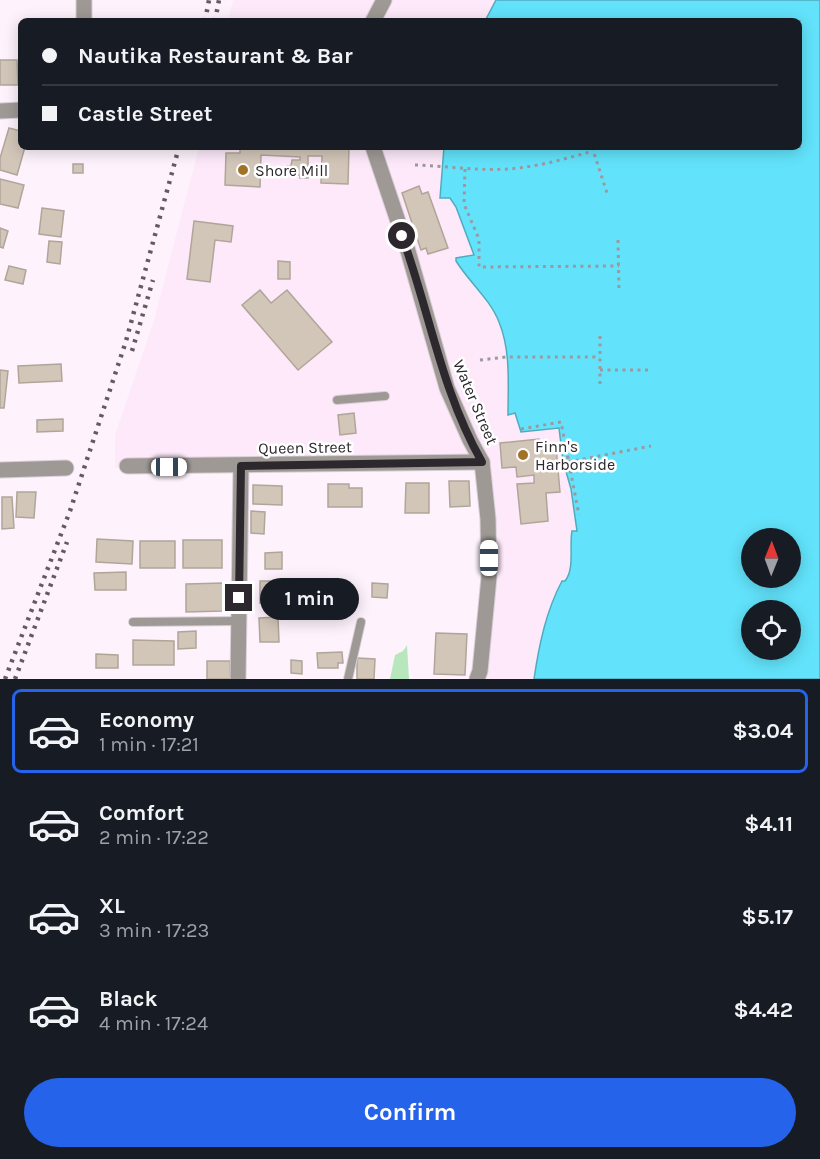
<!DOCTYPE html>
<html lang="en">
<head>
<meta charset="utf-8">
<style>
  :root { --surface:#171b24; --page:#242831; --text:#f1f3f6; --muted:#9ea1a6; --line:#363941; --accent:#2563eb }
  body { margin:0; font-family:Karla,sans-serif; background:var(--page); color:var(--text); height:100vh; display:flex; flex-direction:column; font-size:22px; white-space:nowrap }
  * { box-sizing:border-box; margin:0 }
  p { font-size:20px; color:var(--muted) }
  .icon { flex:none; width:33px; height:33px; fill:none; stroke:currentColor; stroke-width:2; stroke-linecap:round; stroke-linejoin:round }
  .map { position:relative; height:679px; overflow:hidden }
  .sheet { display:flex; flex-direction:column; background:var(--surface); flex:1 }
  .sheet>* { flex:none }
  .banner { position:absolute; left:18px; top:18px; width:784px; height:132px; border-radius:9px; box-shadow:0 3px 15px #0003; display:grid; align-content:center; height:132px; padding:0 24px; background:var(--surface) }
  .needle { width:39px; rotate:1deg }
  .controls { position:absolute; left:741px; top:528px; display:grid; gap:12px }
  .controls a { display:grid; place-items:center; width:60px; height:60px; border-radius:50%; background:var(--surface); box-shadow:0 3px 15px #0003; font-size:30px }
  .end { position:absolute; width:27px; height:27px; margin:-14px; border:8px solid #2d282d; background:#fff; box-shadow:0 0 0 3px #fff }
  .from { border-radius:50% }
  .bubble { position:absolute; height:42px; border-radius:21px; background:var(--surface); box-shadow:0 3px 15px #0003; font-size:20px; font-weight:700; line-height:42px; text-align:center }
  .car { position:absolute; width:18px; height:36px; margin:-18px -9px; border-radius:8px; box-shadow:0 0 4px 2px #0007; background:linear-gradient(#fff 24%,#345 0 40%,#fff 0 76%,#345 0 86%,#fff 0) }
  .banner b { display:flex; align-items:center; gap:21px; height:57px; font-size:22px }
  .banner b+b { border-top:2px solid var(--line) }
  .banner i { width:15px; height:15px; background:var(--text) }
  ul { padding:10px 0 0; list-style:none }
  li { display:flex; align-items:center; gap:18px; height:84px; margin:0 12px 9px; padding:0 12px; border:3px solid transparent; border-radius:9px }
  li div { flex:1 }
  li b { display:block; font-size:22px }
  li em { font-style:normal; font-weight:700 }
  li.selected { border-color:var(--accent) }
  li>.icon { width:54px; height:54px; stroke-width:1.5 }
  .action { display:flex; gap:12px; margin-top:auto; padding:12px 24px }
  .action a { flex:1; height:69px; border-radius:36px; background:var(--accent); color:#fff; font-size:24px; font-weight:700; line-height:69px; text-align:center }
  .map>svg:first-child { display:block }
  .built { fill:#fde9fa }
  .green { fill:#b8e7bd }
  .water { fill:#62e3fb; stroke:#52abbd; stroke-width:1.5; fill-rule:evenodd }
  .building { fill:#d2c6b9; stroke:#b1a59a; stroke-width:1.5 }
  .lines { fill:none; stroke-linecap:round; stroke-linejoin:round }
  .service-casing { stroke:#d8ced7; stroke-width:10 }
  .minor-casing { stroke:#d8ced7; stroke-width:17 }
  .tertiary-casing { stroke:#d8ced7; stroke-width:17 }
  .path { stroke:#9f979e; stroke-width:3; stroke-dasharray:3 4.5; stroke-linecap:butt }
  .service { stroke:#9e9994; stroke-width:8 }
  .minor { stroke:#9e9994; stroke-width:15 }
  .tertiary { stroke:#9e9994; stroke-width:15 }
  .rail { stroke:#625c62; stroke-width:4.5; stroke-dasharray:3 6; stroke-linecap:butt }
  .route { stroke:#2d282d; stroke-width:8 }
  .poi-dot { fill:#a27226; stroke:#fff; stroke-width:2 }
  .labels { text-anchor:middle; stroke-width:5; stroke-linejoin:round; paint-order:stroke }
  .poi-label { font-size:16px; fill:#2d282d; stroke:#fff; text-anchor:start }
  .street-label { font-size:16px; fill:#2d282d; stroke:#fff }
</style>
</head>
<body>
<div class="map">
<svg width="820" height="679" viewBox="0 0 820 679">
  <rect width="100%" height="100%" fill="#fef3fc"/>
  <g class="built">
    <path d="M 233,0 L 496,0 L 485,21 L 228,21 Z"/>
    <path d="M 199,147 L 444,147 L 440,197 L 450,198 L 456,207 L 474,256 L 456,258 L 499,321 L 507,351 L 509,415 L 515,412 L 522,432 L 559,428 L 563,461 L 571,489 L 577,531 L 570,541 L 570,575 L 565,581 L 541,633 L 534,679 L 476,679 L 488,568 L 475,473 L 472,465 L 243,469 L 115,468 L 115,435 L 154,320 Z"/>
  </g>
  <path class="green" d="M 407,645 L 409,679 L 390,679 L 395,655 L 403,651 Z"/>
  <path class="water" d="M 496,0 L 820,0 L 820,679 L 534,679 C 539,645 546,611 562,581 L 565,581 C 575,569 569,546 572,531 L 577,531 L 571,489 L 563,461 L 559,428 L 521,432 L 515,413 L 508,415 C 508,385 511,351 499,322 C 490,299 469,282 456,261 L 456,258 L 474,255 L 456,207 L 450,198 L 440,198 L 444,147 L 800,147 L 800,21 L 485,21 ZM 752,538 L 790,538 L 790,578 L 752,578 ZM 752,610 L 790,610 L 790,650 L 752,650 Z"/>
  <g class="building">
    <path d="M 0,60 L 17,60 L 18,85 L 0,85 Z"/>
    <path d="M 9,128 L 21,131 L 21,147 L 25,147 L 17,175 L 0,170 L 0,158 Z"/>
    <path d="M 240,147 L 349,147 L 348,184 L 321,183 L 322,156 L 308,156 L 308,178 L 300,178 L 300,175 L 287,175 L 287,166 L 291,166 L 292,160 L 300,160 L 300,157 L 261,155 L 260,187 L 225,185 L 226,153 L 240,153 Z"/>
    <rect x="73" y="164" width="10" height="9"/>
    <path d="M 0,179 L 24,185 L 18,208 L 0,204 Z"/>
    <path d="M 419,186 L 422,194 L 428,192 L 448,248 L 428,254 L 426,248 L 421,250 L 402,193 Z"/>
    <path d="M 42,208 L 64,211 L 61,237 L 39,234 Z"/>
    <path d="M 194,221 L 233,226 L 231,242 L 215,240 L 210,282 L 187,279 Z"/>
    <path d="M 0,228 L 8,231 L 3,248 L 0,247 Z"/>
    <path d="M 49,241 L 62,242 L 60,264 L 47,262 Z"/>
    <path d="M 278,261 L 290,262 L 290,279 L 278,279 Z"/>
    <path d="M 9,266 L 26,270 L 23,284 L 5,280 Z"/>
    <path d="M 260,290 L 271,303 L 287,290 L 332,342 L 298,370 L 242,305 Z"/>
    <path d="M 61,364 L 62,381 L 19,383 L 18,366 Z"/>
    <path d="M 0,370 L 8,371 L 4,408 L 0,408 Z"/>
    <path d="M 354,413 L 356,433 L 340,435 L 338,415 Z"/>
    <path d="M 63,419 L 63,431 L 37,432 L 37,420 Z"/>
    <path d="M 539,439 L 540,448 L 556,447 L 560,492 L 546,493 L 548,521 L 521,524 L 517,484 L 534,483 L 534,475 L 517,477 L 516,467 L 502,468 L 500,443 Z"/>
    <path d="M 449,481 L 469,481 L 470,506 L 450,507 Z"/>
    <path d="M 406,483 L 429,483 L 429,513 L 405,513 Z"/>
    <path d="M 328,484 L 349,484 L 349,488 L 362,488 L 362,507 L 328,507 Z"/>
    <path d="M 253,485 L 282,486 L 282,505 L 253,504 Z"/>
    <path d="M 17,492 L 36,492 L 34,518 L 16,517 Z"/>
    <path d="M 2,497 L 12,497 L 14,528 L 2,529 Z"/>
    <path d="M 251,511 L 265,512 L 264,534 L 251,533 Z"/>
    <path d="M 97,539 L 133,541 L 132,564 L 96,562 Z"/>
    <rect x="183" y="540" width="39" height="28"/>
    <rect x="140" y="541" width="35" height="27"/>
    <path d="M 282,552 L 282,569 L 265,569 L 265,553 Z"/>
    <path d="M 126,572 L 126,590 L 95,590 L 94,573 Z"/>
    <rect x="260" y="581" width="25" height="22"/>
    <path d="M 223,583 L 223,611 L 186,612 L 186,584 Z"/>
    <path d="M 372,583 L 388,584 L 387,598 L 372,597 Z"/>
    <path d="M 326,600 L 337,600 L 338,617 L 326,617 Z"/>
    <path d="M 278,617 L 279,642 L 260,642 L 259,618 Z"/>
    <path d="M 196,631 L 196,648 L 178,649 L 178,632 Z"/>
    <path d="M 436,633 L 467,634 L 465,675 L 434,674 Z"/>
    <path d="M 133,640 L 174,641 L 174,665 L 133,665 Z"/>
    <path d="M 342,652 L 343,663 L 338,663 L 338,668 L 318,668 L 317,653 Z"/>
    <path d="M 96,654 L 118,655 L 118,668 L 96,668 Z"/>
    <path d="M 357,658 L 375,659 L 374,679 L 357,679 Z"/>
    <path d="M 291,660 L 302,661 L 302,674 L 291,673 Z"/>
    <rect x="207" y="661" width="23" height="18"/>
  </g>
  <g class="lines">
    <defs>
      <g id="service">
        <path d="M 337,400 L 385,396"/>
        <path d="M 133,622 L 239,621"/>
        <path d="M 348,679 L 361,622"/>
      </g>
      <g id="minor">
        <path d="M 84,21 L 84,0"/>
        <path d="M 127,466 L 482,462"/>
        <path d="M 0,470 L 66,468"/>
        <path d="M 238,679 L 241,466"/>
      </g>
      <g id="tertiary">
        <path d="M 373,21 L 384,0"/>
        <path d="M 0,111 L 21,110"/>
        <path d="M 373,147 L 408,251 L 447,388 L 470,440 L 482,462 L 488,519 L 489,577 L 480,671 L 477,679"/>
      </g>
    </defs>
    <use href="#service" class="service-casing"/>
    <use href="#minor" class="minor-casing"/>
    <use href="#tertiary" class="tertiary-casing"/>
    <g class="path">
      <path d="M 592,147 L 608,196"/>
      <path d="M 415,165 C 446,166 477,171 508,169 C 537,167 565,159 593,151"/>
      <path d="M 465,169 L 464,204 L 479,239 L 479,267 L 619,266"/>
      <path d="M 618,240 L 619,292"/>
      <path d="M 600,336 L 600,388"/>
      <path d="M 480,360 L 506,357 L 600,357"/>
      <path d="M 600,370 L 649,370"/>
      <path d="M 521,429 L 561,422 L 579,515"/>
      <path d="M 568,462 L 651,446"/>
    </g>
    <use href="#service" class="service"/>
    <use href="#minor" class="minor"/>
    <use href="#tertiary" class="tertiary"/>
    <g class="rail">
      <path d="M 205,21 L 209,0"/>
      <path d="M 215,21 L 219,0"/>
      <path d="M 132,351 L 153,280"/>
      <path d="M 5,679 L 70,511 L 126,341 L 179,147"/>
      <path d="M 15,679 L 67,542"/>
    </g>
  </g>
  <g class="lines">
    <path class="route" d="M 239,598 L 241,466 L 482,462 C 441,390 430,313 402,236"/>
  </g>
  <g class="poi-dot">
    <circle cx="243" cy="170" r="6"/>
    <circle cx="523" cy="455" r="6"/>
  </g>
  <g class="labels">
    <g class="poi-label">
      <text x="255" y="176">Shore Mill</text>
      <text x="535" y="452">Finn's<tspan x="535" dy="18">Harborside</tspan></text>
    </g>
    <g class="street-label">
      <text transform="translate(476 402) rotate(67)" y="6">Water Street</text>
      <text transform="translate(305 447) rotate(-1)" y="6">Queen Street</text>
    </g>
  </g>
</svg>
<div class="controls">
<a><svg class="needle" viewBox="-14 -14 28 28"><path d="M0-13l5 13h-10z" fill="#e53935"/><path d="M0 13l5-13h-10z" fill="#9ea1a6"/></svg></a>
<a><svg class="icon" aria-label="locate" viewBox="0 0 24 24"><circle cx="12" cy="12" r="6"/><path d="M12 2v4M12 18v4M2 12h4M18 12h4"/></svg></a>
</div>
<i class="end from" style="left:402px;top:236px"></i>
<i class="end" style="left:239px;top:598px"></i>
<div class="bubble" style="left:260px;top:578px;width:99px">1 min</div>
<i class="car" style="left:169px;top:467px;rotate:90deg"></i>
<i class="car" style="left:489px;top:558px;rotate:0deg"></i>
<div class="banner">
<b><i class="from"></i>Nautika Restaurant &amp; Bar</b>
<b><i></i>Castle Street</b>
</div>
</div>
<section class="sheet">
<ul>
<li class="selected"><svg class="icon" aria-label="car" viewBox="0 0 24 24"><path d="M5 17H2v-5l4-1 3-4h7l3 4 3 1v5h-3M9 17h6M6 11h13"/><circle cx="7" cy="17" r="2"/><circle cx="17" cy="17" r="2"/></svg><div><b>Economy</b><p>1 min · 17:21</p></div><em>$3.04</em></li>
<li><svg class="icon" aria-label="car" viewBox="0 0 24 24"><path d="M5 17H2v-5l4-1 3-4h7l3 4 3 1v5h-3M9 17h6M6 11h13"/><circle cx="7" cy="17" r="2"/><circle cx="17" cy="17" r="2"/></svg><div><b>Comfort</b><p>2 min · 17:22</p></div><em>$4.11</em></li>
<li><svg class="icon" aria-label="car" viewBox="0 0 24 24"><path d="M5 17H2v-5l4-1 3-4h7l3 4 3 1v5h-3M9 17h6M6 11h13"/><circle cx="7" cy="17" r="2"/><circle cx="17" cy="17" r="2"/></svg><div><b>XL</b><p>3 min · 17:23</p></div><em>$5.17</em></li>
<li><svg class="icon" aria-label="car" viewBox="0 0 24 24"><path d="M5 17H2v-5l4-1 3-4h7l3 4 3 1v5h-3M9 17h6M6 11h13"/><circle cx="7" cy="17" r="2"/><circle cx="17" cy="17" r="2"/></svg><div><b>Black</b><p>4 min · 17:24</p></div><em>$4.42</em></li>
</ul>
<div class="action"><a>Confirm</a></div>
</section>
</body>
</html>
